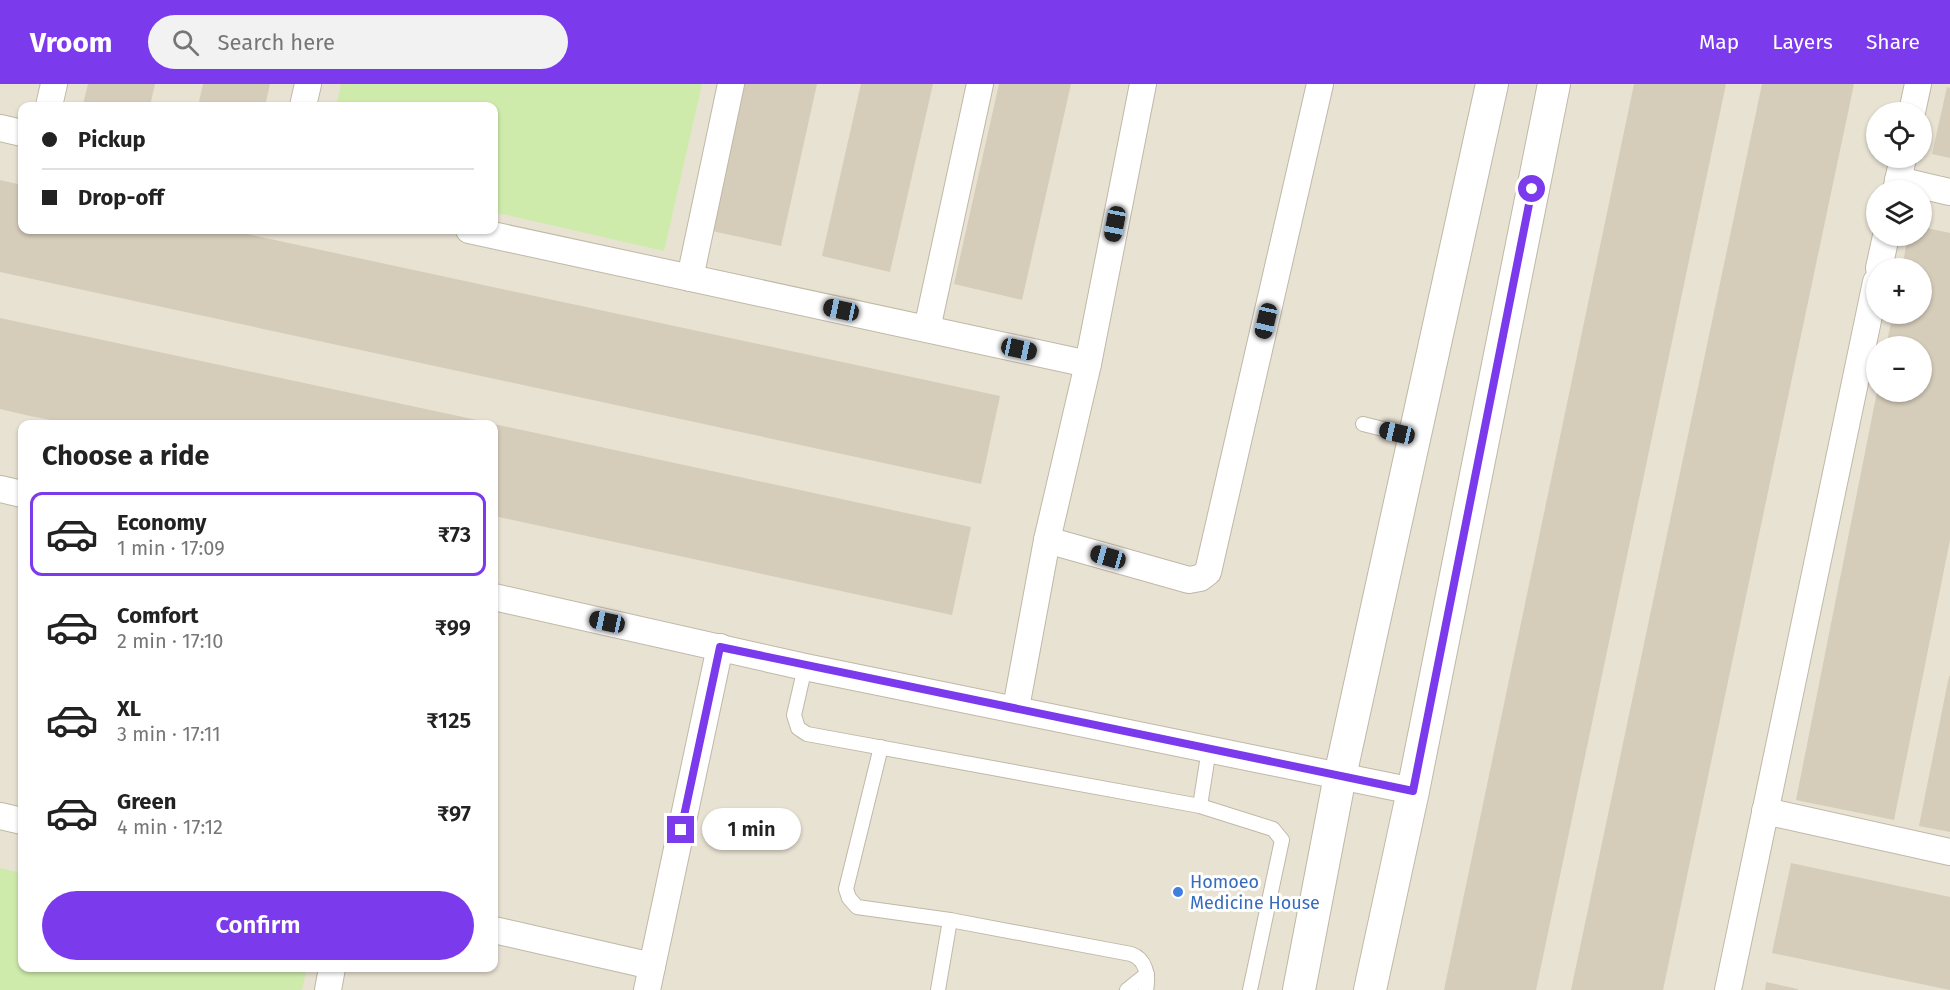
<!DOCTYPE html>
<html lang="en">
<head>
<meta charset="utf-8">
<style>
  :root { --surface:#fff; --page:#f2f2f2; --text:#222; --muted:#767676; --line:#e0e0e0; --accent:#7c3aed }
  body { margin:0; font-family:"Fira Sans",sans-serif; background:var(--page); color:var(--text); height:100vh; display:flex; flex-direction:column; font-size:22px; white-space:nowrap }
  * { box-sizing:border-box; margin:0 }
  p { font-size:20px; color:var(--muted) }
  .icon { flex:none; width:33px; height:33px; fill:none; stroke:currentColor; stroke-width:2; stroke-linecap:round; stroke-linejoin:round }
  .map { position:relative; flex:1; overflow:hidden }
  .sheet { position:absolute; left:18px; top:336px; width:480px; height:552px; display:flex; flex-direction:column; background:var(--surface); border-radius:12px; box-shadow:0 2px 4px #0004 }
  .sheet>* { flex:none }
  .top-card { position:absolute; left:18px; top:18px; width:480px; height:132px; border-radius:12px; box-shadow:0 2px 4px #0004; display:grid; align-content:center; height:132px; padding:0 24px; background:var(--surface) }
  .fabs { position:absolute; left:1866px; top:18px; display:grid; gap:12px }
  .fabs a { display:grid; place-items:center; width:66px; height:66px; border-radius:50%; background:var(--surface); box-shadow:0 2px 4px #0004; font-size:30px }
  .end { position:absolute; width:27px; height:27px; margin:-14px; border:8px solid #7c3aed; background:#fff; box-shadow:0 0 0 3px #fff }
  .from { border-radius:50% }
  .bubble { position:absolute; height:42px; border-radius:21px; background:var(--surface); box-shadow:0 2px 4px #0004; font-size:20px; font-weight:600; line-height:42px; text-align:center }
  .car { position:absolute; width:18px; height:36px; margin:-18px -9px; border-radius:8px; box-shadow:0 0 4px 2px #0007; background:linear-gradient(#222 24%,#8ab4d8 0 40%,#222 0 76%,#8ab4d8 0 86%,#222 0) }
  .top-card b { display:flex; align-items:center; gap:21px; height:57px; font-size:22px }
  .top-card b+b { border-top:2px solid var(--line) }
  .top-card i { width:15px; height:15px; background:var(--text) }
  ul { padding:0; list-style:none }
  li { display:flex; align-items:center; gap:18px; height:84px; margin:0 12px 9px; padding:0 12px; border:3px solid transparent; border-radius:12px }
  li div { flex:1 }
  li b { display:block; font-size:22px }
  li em { font-style:normal; font-weight:600 }
  li.current { border-color:var(--accent) }
  li>.icon { width:54px; height:54px; stroke-width:1.5 }
  h2 { padding:0 24px; font-size:27px; line-height:72px }
  .action { display:flex; gap:12px; margin-top:auto; padding:12px 24px }
  .action a { flex:1; height:69px; border-radius:36px; background:var(--accent); color:#fff; font-size:24px; font-weight:600; line-height:69px; text-align:center }
  header { display:flex; align-items:center; gap:36px; box-sizing:border-box; height:84px; padding:0 30px; background:var(--accent); color:#fff }
  header strong { font-size:28px }
  nav { display:flex; gap:33px; margin-inline-start:auto; font-size:21px }
  .search { width:420px; height:54px; background:var(--page); display:flex; align-items:center; gap:15px; box-sizing:border-box; padding:0 21px; border-radius:33px; color:var(--muted); font-size:22px }
  .map>svg:first-child { display:block }
  .residential { fill:#e8e2d3; fill-rule:evenodd }
  .green { fill:#ceebab }
  .building { fill:#d6ccba }
  .lines { fill:none; stroke-linecap:round; stroke-linejoin:round }
  .service-casing { stroke:#c0b8a7; stroke-width:16 }
  .minor-casing { stroke:#c0b8a7; stroke-width:28 }
  .tertiary-casing { stroke:#c0b8a7; stroke-width:34 }
  .service { stroke:#fff; stroke-width:14 }
  .minor { stroke:#fff; stroke-width:26 }
  .tertiary { stroke:#fff; stroke-width:32 }
  .route { stroke:#7c3aed; stroke-width:8 }
  .shop-dot { fill:#3f7fe0; stroke:#fff; stroke-width:2 }
  .labels { text-anchor:middle; stroke-width:6; stroke-linejoin:round; paint-order:stroke }
  .shop-label { font-size:18px; fill:#366cbe; stroke:#fff; text-anchor:start }
</style>
</head>
<body>
<header>
<strong>Vroom</strong>
<div class="search"><svg class="icon" aria-label="search" viewBox="0 0 24 24"><circle cx="10" cy="10" r="6"/><path d="M15 15l6 6"/></svg>Search here</div>
<nav><a>Map</a><a>Layers</a><a>Share</a></nav>
</header>
<div class="map">
<svg width="1950" height="906" viewBox="0 0 1950 906">
  <rect width="100%" height="100%" fill="#f4f0e5"/>
  <path class="residential" d="M 0,0 L 1950,0 L 1950,906 L 0,906 ZM 22,22 L 494,22 L 494,146 L 22,146 ZM 1876,28 L 1922,28 L 1922,74 L 1876,74 ZM 1876,106 L 1922,106 L 1922,152 L 1876,152 ZM 1876,184 L 1922,184 L 1922,230 L 1876,230 ZM 1876,262 L 1922,262 L 1922,308 L 1876,308 ZM 22,340 L 494,340 L 494,884 L 22,884 Z"/>
  <g class="green">
    <path d="M 341,0 L 702,0 L 664,167 L 494,128 L 494,22 L 336,22 Z"/>
    <path d="M 0,784 L 22,789 L 22,884 L 307,884 L 302,906 L 0,906 Z"/>
  </g>
  <g class="building">
    <path d="M 88,0 L 155,0 L 150,22 L 83,20 Z"/>
    <path d="M 203,0 L 270,0 L 265,22 L 198,22 Z"/>
    <path d="M 745,0 L 817,0 L 781,162 L 712,147 Z"/>
    <path d="M 861,0 L 933,0 L 890,188 L 822,172 Z"/>
    <path d="M 999,0 L 1071,0 L 1022,216 L 954,200 Z"/>
    <path d="M 1634,0 L 1726,0 L 1536,906 L 1444,906 Z"/>
    <path d="M 1762,0 L 1854,0 L 1663,906 L 1571,906 Z"/>
    <path d="M 1947,3 L 1950,4 L 1950,74 L 1932,70 Z"/>
    <path d="M 0,96 L 22,101 L 22,146 L 228,146 L 1000,312 L 981,400 L 0,188 Z"/>
    <path d="M 1922,143 L 1950,149 L 1950,456 L 1894,736 L 1796,716 L 1877,308 L 1922,308 L 1922,262 L 1886,262 L 1893,230 L 1922,230 L 1922,184 L 1902,184 L 1908,152 L 1922,152 Z"/>
    <path d="M 0,234 L 491,339 L 491,340 L 71,340 L 30,332 L 0,325 Z"/>
    <path d="M 494,340 L 971,443 L 952,531 L 494,432 Z"/>
    <path d="M 1949,592 L 1950,592 L 1950,748 L 1919,742 Z"/>
    <path d="M 1791,779 L 1950,813 L 1950,906 L 1772,869 Z"/>
    <path d="M 1766,898 L 1798,905 L 1798,906 L 1765,906 Z"/>
  </g>
  <g class="lines">
    <defs>
      <g id="service">
        <path d="M 1363,340 L 1415,353"/>
        <path d="M 805,583 L 794,631 L 798,644 L 807,650 L 1200,722 L 1273,745 L 1282,756 L 1250,906"/>
        <path d="M 881,663 L 846,805 L 849,814 L 857,823 L 950,836 L 1131,870 C 1146,875 1149,892 1146,906"/>
        <path d="M 1200,722 L 1209,665"/>
        <path d="M 938,906 L 950,836"/>
        <path d="M 1127,906 L 1147,890"/>
      </g>
      <g id="minor">
        <path d="M 49,22 L 54,0"/>
        <path d="M 303,22 L 308,0"/>
        <path d="M 1912,28 L 1918,0"/>
        <path d="M 0,44 L 22,49"/>
        <path d="M 1898,96 L 1950,108"/>
        <path d="M 1896,106 L 1903,74"/>
        <path d="M 469,146 L 1088,280"/>
        <path d="M 1879,184 L 1886,152"/>
        <path d="M 690,194 L 731,0"/>
        <path d="M 927,245 L 980,0"/>
        <path d="M 0,405 L 22,410"/>
        <path d="M 1047,456 L 1189,496 L 1200,494 L 1208,488 L 1320,0"/>
        <path d="M 494,513 L 805,583 L 1413,707"/>
        <path d="M 1016,624 L 1047,456 L 1088,280 L 1143,0"/>
        <path d="M 1765,727 L 1950,768"/>
        <path d="M 0,732 L 22,737"/>
        <path d="M 494,846 L 652,882"/>
        <path d="M 328,906 L 332,884"/>
        <path d="M 647,906 L 720,563"/>
        <path d="M 1728,906 L 1876,198"/>
      </g>
      <g id="tertiary">
        <path d="M 1299,906 L 1340,692 L 1492,0"/>
        <path d="M 1370,906 L 1413,707 L 1554,0"/>
      </g>
    </defs>
    <use href="#service" class="service-casing"/>
    <use href="#minor" class="minor-casing"/>
    <use href="#tertiary" class="tertiary-casing"/>
    <use href="#service" class="service"/>
    <use href="#minor" class="minor"/>
    <use href="#tertiary" class="tertiary"/>
  </g>
  <g class="lines">
    <path class="route" d="M 681,746 L 720,563 L 1413,707 L 1532,105"/>
  </g>
  <circle class="shop-dot" cx="1178" cy="808" r="6"/>
  <g class="labels">
    <g class="shop-label">
      <text x="1190" y="804">Homoeo<tspan x="1190" dy="21">Medicine House</tspan></text>
    </g>
  </g>
</svg>
<div class="fabs">
<a><svg class="icon" aria-label="locate" viewBox="0 0 24 24"><circle cx="12" cy="12" r="6"/><path d="M12 2v4M12 18v4M2 12h4M18 12h4"/></svg></a>
<a><svg class="icon" aria-label="layers" viewBox="0 0 24 24"><path d="M12 4l9 5-9 5-9-5zM3 14l9 5 9-5"/></svg></a>
<a>+</a>
<a>−</a>
</div>
<i class="end from" style="left:1532px;top:105px"></i>
<i class="end" style="left:681px;top:746px"></i>
<div class="bubble" style="left:702px;top:724px;width:99px">1 min</div>
<i class="car" style="left:1115px;top:140px;rotate:191deg"></i>
<i class="car" style="left:841px;top:226px;rotate:282deg"></i>
<i class="car" style="left:1266px;top:237px;rotate:193deg"></i>
<i class="car" style="left:1019px;top:265px;rotate:102deg"></i>
<i class="car" style="left:1397px;top:349px;rotate:283deg"></i>
<i class="car" style="left:1108px;top:473px;rotate:286deg"></i>
<i class="car" style="left:607px;top:538px;rotate:282deg"></i>
<div class="top-card">
<b><i class="from"></i>Pickup</b>
<b><i></i>Drop-off</b>
</div>
<section class="sheet">
<h2>Choose a ride</h2>
<ul>
<li class="current"><svg class="icon" aria-label="car" viewBox="0 0 24 24"><path d="M5 17H2v-5l4-1 3-4h7l3 4 3 1v5h-3M9 17h6M6 11h13"/><circle cx="7" cy="17" r="2"/><circle cx="17" cy="17" r="2"/></svg><div><b>Economy</b><p>1 min · 17:09</p></div><em>₹73</em></li>
<li><svg class="icon" aria-label="car" viewBox="0 0 24 24"><path d="M5 17H2v-5l4-1 3-4h7l3 4 3 1v5h-3M9 17h6M6 11h13"/><circle cx="7" cy="17" r="2"/><circle cx="17" cy="17" r="2"/></svg><div><b>Comfort</b><p>2 min · 17:10</p></div><em>₹99</em></li>
<li><svg class="icon" aria-label="car" viewBox="0 0 24 24"><path d="M5 17H2v-5l4-1 3-4h7l3 4 3 1v5h-3M9 17h6M6 11h13"/><circle cx="7" cy="17" r="2"/><circle cx="17" cy="17" r="2"/></svg><div><b>XL</b><p>3 min · 17:11</p></div><em>₹125</em></li>
<li><svg class="icon" aria-label="car" viewBox="0 0 24 24"><path d="M5 17H2v-5l4-1 3-4h7l3 4 3 1v5h-3M9 17h6M6 11h13"/><circle cx="7" cy="17" r="2"/><circle cx="17" cy="17" r="2"/></svg><div><b>Green</b><p>4 min · 17:12</p></div><em>₹97</em></li>
</ul>
<div class="action"><a>Confirm</a></div>
</section>
</div>
</body>
</html>
